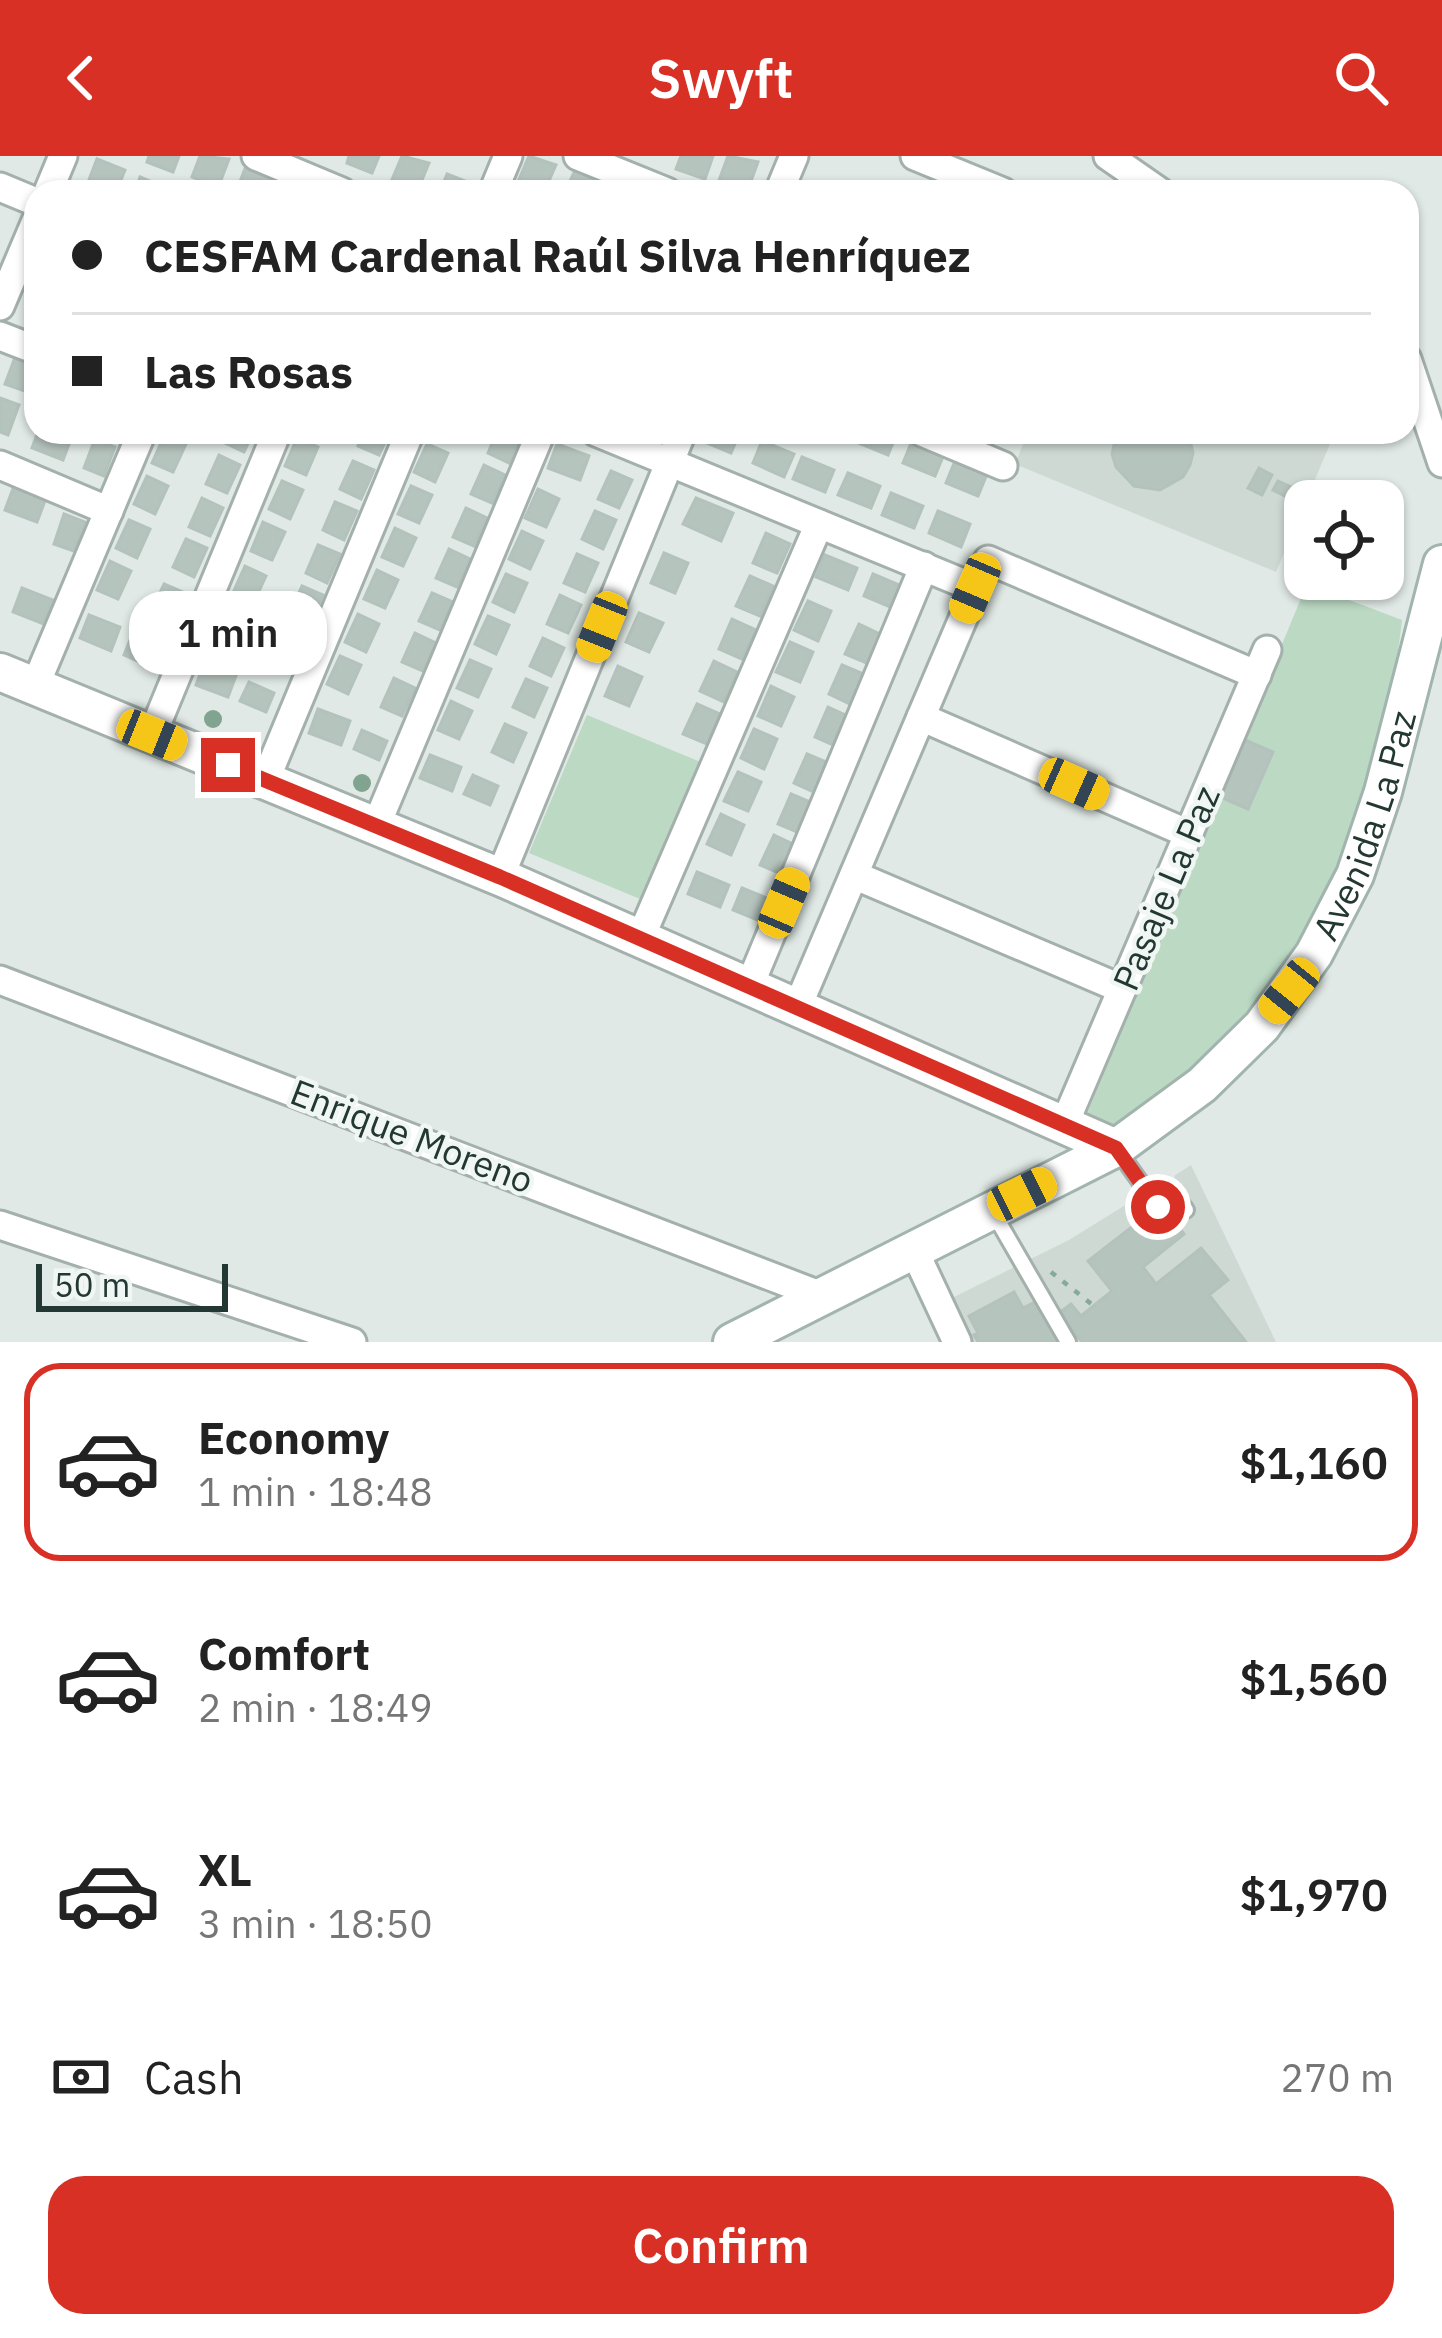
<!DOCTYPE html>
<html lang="en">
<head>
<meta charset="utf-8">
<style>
  :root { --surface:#fff; --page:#f2f2f2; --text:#222; --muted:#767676; --line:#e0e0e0; --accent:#d93025 }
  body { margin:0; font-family:"IBM Plex Sans",sans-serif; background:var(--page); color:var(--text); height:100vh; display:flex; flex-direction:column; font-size:45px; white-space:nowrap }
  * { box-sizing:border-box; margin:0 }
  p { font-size:39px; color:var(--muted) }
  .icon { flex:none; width:66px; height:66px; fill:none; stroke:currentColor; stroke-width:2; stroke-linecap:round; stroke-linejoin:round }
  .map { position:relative; height:1186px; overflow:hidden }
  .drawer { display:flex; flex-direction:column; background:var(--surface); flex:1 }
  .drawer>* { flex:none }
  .guide { position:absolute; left:24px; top:24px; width:1395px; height:264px; border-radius:36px; box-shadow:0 3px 9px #0004; display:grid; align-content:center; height:264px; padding:0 48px; background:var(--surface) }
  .tools { position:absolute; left:1284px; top:324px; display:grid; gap:24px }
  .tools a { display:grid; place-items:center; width:120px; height:120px; border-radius:24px; background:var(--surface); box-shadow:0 3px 9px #0004; font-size:60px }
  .scale { position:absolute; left:36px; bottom:30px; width:192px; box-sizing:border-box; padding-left:12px; border:6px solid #233832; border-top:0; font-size:33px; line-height:42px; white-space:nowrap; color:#233832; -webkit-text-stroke:9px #f0f6f3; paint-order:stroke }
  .end { position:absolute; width:54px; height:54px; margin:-27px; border:15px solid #d93025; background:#fff; box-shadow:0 0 0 6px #fff }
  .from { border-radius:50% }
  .bubble { position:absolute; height:84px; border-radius:36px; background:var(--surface); box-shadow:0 3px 9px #0004; font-size:39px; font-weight:600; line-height:84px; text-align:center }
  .car { position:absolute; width:36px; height:72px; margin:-36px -18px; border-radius:15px; box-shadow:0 0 9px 3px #0007; background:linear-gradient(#f5c518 24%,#345 0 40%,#f5c518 0 76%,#345 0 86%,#f5c518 0) }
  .guide b { display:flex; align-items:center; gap:42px; height:114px; font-size:45px }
  .guide b+b { border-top:3px solid var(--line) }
  .guide i { width:30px; height:30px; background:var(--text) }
  ul { padding:21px 0 0; list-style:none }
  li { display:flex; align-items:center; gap:36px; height:198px; margin:0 24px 18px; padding:0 24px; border:6px solid transparent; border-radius:36px }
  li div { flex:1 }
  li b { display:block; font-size:45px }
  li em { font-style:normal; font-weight:600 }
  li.on { border-color:var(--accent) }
  li>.icon { width:108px; height:108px; stroke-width:1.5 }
  .pay { display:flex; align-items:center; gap:30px; height:132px; padding:0 48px; font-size:45px }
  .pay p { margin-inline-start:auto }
  .action { display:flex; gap:24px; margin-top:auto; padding:24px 48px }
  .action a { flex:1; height:138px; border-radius:36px; background:var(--accent); color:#fff; font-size:48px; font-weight:600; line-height:138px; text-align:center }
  header { display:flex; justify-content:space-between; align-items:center; height:156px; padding:0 48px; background:var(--accent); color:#fff; font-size:54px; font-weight:600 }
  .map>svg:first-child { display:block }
  .built { fill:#cfd9d4 }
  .green { fill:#bbd9c3 }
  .building { fill:#b6c4be; stroke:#b3c2bc; stroke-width:3 }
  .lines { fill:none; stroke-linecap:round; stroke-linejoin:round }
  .service-casing { stroke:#a4b0ac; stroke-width:20 }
  .minor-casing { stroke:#a4b0ac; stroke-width:33 }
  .tertiary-casing { stroke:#a4b0ac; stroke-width:42 }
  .secondary-casing { stroke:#a1b4ad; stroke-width:42 }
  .path { stroke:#84aa9e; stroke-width:4.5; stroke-dasharray:6 9; stroke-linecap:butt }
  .service { stroke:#fff; stroke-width:14 }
  .minor { stroke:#fff; stroke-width:27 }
  .tertiary { stroke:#fff; stroke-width:36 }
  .secondary { stroke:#fff; stroke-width:36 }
  .tree { fill:#80a48f }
  .route { stroke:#d93025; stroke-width:15 }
  .labels { text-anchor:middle; stroke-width:9; stroke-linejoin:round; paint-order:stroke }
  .street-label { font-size:36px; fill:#233832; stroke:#f0f6f3 }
</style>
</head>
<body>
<header><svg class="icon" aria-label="back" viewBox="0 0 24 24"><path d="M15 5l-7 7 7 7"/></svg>Swyft<svg class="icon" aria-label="search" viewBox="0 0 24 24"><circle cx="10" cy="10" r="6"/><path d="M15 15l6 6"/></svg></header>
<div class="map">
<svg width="1442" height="1186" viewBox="0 0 1442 1186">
  <rect width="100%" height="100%" fill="#e0e9e5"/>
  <g class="built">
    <path d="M 1028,276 L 1335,276 L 1276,416 L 1015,308 Z"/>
    <path d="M 1191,1009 L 1276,1186 L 972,1186 L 950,1143 L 1069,1084 L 1135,1043 L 1139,1049 L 1177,1026 L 1174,1020 Z"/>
  </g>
  <g class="green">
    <path d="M 1307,428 L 1402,464 C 1385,616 1331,766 1227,880 C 1196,914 1160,943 1126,973 L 1087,958 Z"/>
    <path d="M 587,559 L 703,607 L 645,745 L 529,697 Z"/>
  </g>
  <g class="building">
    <path d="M 149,0 L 179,0 L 173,16 L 147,6 Z"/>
    <path d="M 200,0 L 229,3 L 218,32 L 192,21 Z"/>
    <path d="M 349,0 L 379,0 L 372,17 L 347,7 Z"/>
    <path d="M 402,0 L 429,7 L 417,36 L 391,26 Z"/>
    <path d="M 529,0 L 556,9 L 544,36 L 517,28 Z"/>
    <path d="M 681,0 L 713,0 L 705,23 L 676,13 Z"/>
    <path d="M 728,0 L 758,6 L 747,36 L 718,27 Z"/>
    <path d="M 97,3 L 125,14 L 116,36 L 87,29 Z"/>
    <path d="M 246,10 L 272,21 L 266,36 L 236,36 Z"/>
    <path d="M 577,10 L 603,22 L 596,36 L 565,36 Z"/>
    <path d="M 447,18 L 475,29 L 473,36 L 440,36 Z"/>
    <path d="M 140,21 L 166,32 L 165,36 L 135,36 Z"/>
    <path d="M 16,199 L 36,206 L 25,235 L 5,228 Z"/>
    <path d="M 0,242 L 19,249 L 8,279 L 0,276 Z"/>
    <path d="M 38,276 L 72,280 L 63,304 L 32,292 Z"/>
    <path d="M 228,276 L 253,276 L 244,296 L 223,286 Z"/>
    <path d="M 364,276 L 390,276 L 379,299 L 358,290 Z"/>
    <path d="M 497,276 L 522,279 L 509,307 L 488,297 Z"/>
    <path d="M 712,276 L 740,276 L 731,297 L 707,287 Z"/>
    <path d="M 860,276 L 894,276 L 897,277 L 888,299 L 856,286 Z"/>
    <path d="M 1117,276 L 1188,276 L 1193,297 L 1190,309 L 1183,321 L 1160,334 L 1134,330 L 1116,311 L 1112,298 Z"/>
    <path d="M 165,278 L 186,288 L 173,316 L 152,307 Z"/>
    <path d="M 297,282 L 318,291 L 306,319 L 285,310 Z"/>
    <path d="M 95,283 L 115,291 L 104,320 L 84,312 Z"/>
    <path d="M 762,285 L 794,298 L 784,321 L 753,307 Z"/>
    <path d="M 912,285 L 944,298 L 935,320 L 903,307 Z"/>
    <path d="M 427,288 L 448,297 L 435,326 L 414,316 Z"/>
    <path d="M 557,288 L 589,300 L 580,324 L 548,312 Z"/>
    <path d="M 219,299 L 240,309 L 227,337 L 206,328 Z"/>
    <path d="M 802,301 L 834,314 L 825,336 L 793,323 Z"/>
    <path d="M 353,305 L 374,314 L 361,343 L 340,333 Z"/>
    <path d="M 955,305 L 987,318 L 978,340 L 946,327 Z"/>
    <path d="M 484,309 L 505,319 L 492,347 L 471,338 Z"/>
    <path d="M 1259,312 L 1272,319 L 1262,339 L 1248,332 Z"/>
    <path d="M 611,315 L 632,324 L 619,352 L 598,343 Z"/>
    <path d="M 848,317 L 880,330 L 871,352 L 838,339 Z"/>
    <path d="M 147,320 L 168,330 L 155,358 L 134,348 Z"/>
    <path d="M 282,325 L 303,334 L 290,363 L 269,353 Z"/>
    <path d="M 1278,325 L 1298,334 L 1293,344 L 1273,334 Z"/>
    <path d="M 14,330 L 46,342 L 37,366 L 5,354 Z"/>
    <path d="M 411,330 L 432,339 L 419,367 L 398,358 Z"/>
    <path d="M 538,333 L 559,343 L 546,371 L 525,362 Z"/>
    <path d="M 891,337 L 923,350 L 914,372 L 882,359 Z"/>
    <path d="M 202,342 L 223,352 L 210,380 L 189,371 Z"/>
    <path d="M 696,342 L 733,357 L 721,385 L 683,368 Z"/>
    <path d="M 335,346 L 357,355 L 344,384 L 323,374 Z"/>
    <path d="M 466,352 L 487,362 L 474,390 L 453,381 Z"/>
    <path d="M 595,355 L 616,364 L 603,393 L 582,383 Z"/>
    <path d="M 938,355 L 970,368 L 961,391 L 929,377 Z"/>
    <path d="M 64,358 L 85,366 L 74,395 L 54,388 Z"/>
    <path d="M 129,364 L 150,373 L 137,402 L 116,392 Z"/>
    <path d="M 263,366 L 285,376 L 272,404 L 251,395 Z"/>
    <path d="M 395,372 L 416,382 L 403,410 L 382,401 Z"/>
    <path d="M 522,375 L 543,385 L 530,413 L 509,403 Z"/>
    <path d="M 766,377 L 790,388 L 777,417 L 753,407 Z"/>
    <path d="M 186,383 L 207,392 L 194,421 L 173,411 Z"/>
    <path d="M 318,389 L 340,398 L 327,427 L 306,417 Z"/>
    <path d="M 449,393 L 470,403 L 457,431 L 436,422 Z"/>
    <path d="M 664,397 L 688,407 L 675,437 L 651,427 Z"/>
    <path d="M 577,398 L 598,407 L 585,436 L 564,427 Z"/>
    <path d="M 825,399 L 857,412 L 848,434 L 816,421 Z"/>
    <path d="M 110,405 L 131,415 L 118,443 L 97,434 Z"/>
    <path d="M 245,410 L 266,420 L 253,448 L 232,439 Z"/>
    <path d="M 377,414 L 398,424 L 385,452 L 364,443 Z"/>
    <path d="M 506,418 L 527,427 L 514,456 L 493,446 Z"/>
    <path d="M 873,418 L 904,431 L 895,453 L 864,440 Z"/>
    <path d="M 750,420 L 773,430 L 760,460 L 736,450 Z"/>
    <path d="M 164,428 L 185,437 L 172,466 L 151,456 Z"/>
    <path d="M 302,430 L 323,439 L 310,467 L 289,458 Z"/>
    <path d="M 22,432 L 53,444 L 44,468 L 13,456 Z"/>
    <path d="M 432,437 L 453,446 L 440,474 L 419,465 Z"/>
    <path d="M 560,439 L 581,449 L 568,477 L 547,468 Z"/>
    <path d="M 808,445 L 831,455 L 818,485 L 794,474 Z"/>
    <path d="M 227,452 L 248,461 L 235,490 L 214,480 Z"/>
    <path d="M 639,457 L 663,467 L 649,496 L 626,486 Z"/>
    <path d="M 358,458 L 379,468 L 366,496 L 345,486 Z"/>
    <path d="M 89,459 L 120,471 L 111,495 L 80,482 Z"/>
    <path d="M 488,460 L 509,469 L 496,498 L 475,488 Z"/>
    <path d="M 732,463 L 756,474 L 742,503 L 719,493 Z"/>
    <path d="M 859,468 L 882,479 L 869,508 L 845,498 Z"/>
    <path d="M 281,474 L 302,484 L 289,512 L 268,503 Z"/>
    <path d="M 415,477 L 436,487 L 423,515 L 402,506 Z"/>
    <path d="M 132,479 L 157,490 L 149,510 L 124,499 Z"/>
    <path d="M 543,482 L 564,492 L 551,520 L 530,510 Z"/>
    <path d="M 790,486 L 813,496 L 800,526 L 776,516 Z"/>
    <path d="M 340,500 L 361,509 L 348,538 L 327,528 Z"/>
    <path d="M 470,504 L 491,513 L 478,541 L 457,532 Z"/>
    <path d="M 205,505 L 237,517 L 228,541 L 196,529 Z"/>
    <path d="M 714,505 L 737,516 L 724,546 L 700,535 Z"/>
    <path d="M 842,509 L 866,519 L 852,549 L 829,538 Z"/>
    <path d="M 618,510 L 642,521 L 629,550 L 605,540 Z"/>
    <path d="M 394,522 L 415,532 L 402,560 L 381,551 Z"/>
    <path d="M 526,523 L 547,532 L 534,561 L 513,551 Z"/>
    <path d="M 249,526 L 274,537 L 266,556 L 240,545 Z"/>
    <path d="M 771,530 L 794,541 L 781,570 L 758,560 Z"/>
    <path d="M 451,545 L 472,555 L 459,583 L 438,574 Z"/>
    <path d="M 697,548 L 720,558 L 707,588 L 683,578 Z"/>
    <path d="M 828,551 L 852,562 L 838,591 L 815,581 Z"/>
    <path d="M 318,553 L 350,565 L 341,589 L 309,577 Z"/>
    <path d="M 505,568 L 526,577 L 513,606 L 492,596 Z"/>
    <path d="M 754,573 L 777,583 L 764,613 L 741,602 Z"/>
    <path d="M 362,574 L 387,585 L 379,604 L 354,593 Z"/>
    <path d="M 1245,584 L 1273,596 L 1248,653 L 1220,641 Z"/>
    <path d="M 807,598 L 831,608 L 818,638 L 794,627 Z"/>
    <path d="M 430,599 L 461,611 L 452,635 L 420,622 Z"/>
    <path d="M 738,616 L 761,626 L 748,655 L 724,645 Z"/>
    <path d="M 473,619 L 498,630 L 490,649 L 464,638 Z"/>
    <path d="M 791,638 L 815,648 L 802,678 L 778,668 Z"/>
    <path d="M 721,658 L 744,669 L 731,699 L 707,688 Z"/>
    <path d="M 774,679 L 797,690 L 784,719 L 760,709 Z"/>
    <path d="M 697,716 L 729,729 L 720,751 L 688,738 Z"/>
    <path d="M 742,732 L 774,745 L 765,767 L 733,754 Z"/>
    <path d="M 1167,1057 L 1184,1078 L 1143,1111 L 1156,1128 L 1201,1092 L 1228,1124 L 1209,1139 L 1246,1186 L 1082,1186 L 1059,1157 L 1071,1148 L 1081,1160 L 1112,1135 L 1088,1105 L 1142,1063 L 1149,1071 Z"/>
    <path d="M 1014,1136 L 1023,1152 L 1037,1145 L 1059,1186 L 978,1186 L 974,1179 L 978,1177 L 969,1160 Z"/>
  </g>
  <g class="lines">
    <defs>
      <g id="service">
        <path d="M 1116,992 L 1158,1051 L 1175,1039 L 1186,1054"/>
        <path d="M 994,1058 L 1068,1186"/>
      </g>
      <g id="minor">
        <path d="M 256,0 L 342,36"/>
        <path d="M 578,0 L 667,36"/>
        <path d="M 915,0 L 1003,36"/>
        <path d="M 1108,0 L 1160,36"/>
        <path d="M 0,31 L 36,46"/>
        <path d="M 48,36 L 63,0"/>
        <path d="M 493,36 L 508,0"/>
        <path d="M 779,36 L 794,0"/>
        <path d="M 0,150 L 36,65"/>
        <path d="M 0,180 L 36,194"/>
        <path d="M 1407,203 L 1442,307"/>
        <path d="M 596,276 L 975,432"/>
        <path d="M 922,276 L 1003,310"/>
        <path d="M 0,309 L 109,355"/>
        <path d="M 35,530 L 142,276"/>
        <path d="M 921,561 L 1189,678"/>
        <path d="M 152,579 L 277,276"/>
        <path d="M 265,625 L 410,276"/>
        <path d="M 376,670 L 541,276"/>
        <path d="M 854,719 L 1122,833"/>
        <path d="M 500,721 L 682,276"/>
        <path d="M 640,783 L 819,368"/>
        <path d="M 0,824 L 822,1140"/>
        <path d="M 749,831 L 924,410"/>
        <path d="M 797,852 L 988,404 L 1257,519"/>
        <path d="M 1064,969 L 1267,494"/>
        <path d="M 0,1069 L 352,1186"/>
        <path d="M 913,1092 L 957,1186"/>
      </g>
      <path id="tertiary" d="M 0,516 L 500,721 L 1116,992"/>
      <g id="secondary">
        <path id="s1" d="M 732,1186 L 1116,992 L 1202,929 L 1262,870 L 1314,798 L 1355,719 L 1383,636 L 1442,408"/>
      </g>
    </defs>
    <use href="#service" class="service-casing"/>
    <use href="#minor" class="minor-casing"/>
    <use href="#tertiary" class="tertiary-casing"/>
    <use href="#secondary" class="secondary-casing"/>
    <path class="path" d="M 1051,1116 L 1094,1150"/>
    <use href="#service" class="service"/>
    <use href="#minor" class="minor"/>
    <use href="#tertiary" class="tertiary"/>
    <use href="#secondary" class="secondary"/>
  </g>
  <g class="tree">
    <circle cx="213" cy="563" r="9"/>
    <circle cx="362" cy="627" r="9"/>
  </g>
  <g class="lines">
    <path class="route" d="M 228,609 L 500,721 L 1116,992 L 1158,1051"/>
  </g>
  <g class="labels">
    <g class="street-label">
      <text dy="13" stroke="none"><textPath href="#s1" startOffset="849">Avenida La Paz</textPath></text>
      <text transform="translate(1166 732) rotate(-67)" y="13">Pasaje La Paz</text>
      <text transform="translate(412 980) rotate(21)" y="13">Enrique Moreno</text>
    </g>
  </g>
</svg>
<div class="tools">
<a><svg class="icon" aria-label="locate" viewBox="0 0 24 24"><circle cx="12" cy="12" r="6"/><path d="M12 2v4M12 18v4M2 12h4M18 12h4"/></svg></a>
</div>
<div class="scale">50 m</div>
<i class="end from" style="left:1158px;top:1051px"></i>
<i class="end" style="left:228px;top:609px"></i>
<div class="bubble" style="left:129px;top:435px;width:198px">1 min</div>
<i class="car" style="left:975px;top:432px;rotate:203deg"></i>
<i class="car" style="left:602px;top:471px;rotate:202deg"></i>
<i class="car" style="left:152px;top:579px;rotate:112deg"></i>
<i class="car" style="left:1074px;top:628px;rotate:114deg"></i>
<i class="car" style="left:784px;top:747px;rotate:23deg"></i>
<i class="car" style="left:1289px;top:835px;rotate:219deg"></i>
<i class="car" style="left:1022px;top:1038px;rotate:64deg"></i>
<div class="guide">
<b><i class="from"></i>CESFAM Cardenal Raúl Silva Henríquez</b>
<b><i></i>Las Rosas</b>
</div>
</div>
<section class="drawer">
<ul>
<li class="on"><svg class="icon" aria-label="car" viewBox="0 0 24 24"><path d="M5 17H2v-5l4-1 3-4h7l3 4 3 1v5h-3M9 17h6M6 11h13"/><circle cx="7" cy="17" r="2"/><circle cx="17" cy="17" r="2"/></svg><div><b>Economy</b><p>1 min · 18:48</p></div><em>$1,160</em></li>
<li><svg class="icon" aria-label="car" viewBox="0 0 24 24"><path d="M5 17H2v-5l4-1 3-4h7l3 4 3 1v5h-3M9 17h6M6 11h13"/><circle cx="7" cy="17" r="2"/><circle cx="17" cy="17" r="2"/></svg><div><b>Comfort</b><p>2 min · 18:49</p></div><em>$1,560</em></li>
<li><svg class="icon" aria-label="car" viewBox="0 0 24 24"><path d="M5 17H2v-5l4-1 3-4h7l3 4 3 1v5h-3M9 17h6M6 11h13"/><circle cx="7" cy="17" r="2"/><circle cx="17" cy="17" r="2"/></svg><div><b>XL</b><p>3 min · 18:50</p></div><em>$1,970</em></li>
</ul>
<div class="pay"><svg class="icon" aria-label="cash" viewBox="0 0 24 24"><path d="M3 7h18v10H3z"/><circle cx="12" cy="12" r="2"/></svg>Cash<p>270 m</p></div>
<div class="action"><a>Confirm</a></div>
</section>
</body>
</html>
